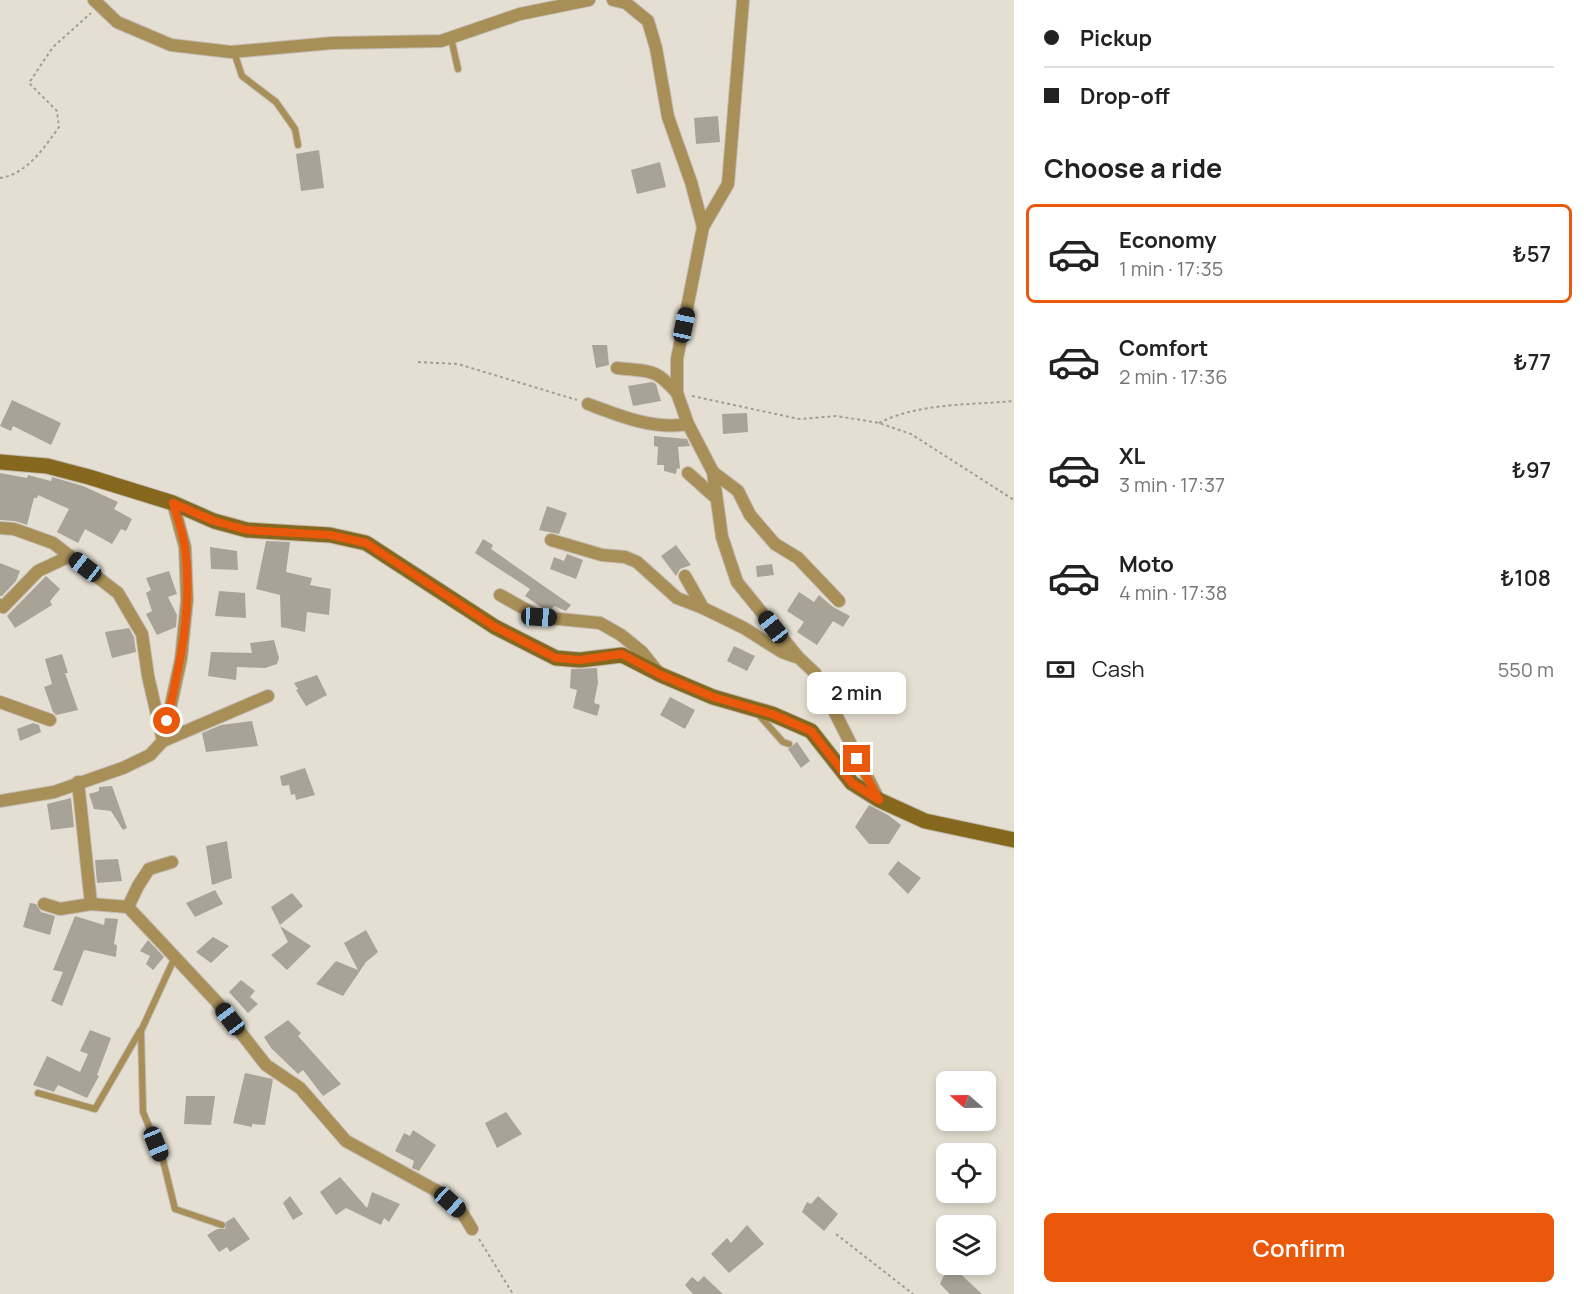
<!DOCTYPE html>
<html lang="en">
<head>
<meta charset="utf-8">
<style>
  :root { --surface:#fff; --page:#f6f6f6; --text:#222; --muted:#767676; --line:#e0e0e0; --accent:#ea580c }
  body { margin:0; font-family:Manrope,sans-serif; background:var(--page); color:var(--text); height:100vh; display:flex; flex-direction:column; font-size:22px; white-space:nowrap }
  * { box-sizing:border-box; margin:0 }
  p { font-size:20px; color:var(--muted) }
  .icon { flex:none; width:33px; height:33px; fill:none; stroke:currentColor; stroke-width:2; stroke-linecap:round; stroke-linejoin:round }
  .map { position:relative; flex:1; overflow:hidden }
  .side { display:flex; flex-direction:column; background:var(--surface); width:570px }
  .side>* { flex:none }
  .banner { display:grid; align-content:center; height:132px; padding:0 30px; background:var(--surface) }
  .needle { width:39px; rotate:290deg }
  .tools { position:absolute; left:936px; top:1071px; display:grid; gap:12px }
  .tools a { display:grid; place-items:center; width:60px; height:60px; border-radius:9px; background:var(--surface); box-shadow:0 3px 9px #0003; font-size:30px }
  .end { position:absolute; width:27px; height:27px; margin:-14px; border:8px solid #ea580c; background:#fff; box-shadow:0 0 0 3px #fff }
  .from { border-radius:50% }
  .bubble { position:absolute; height:42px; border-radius:9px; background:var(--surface); box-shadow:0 3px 9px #0003; font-size:20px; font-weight:600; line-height:42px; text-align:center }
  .car { position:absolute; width:18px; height:36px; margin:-18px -9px; border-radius:8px; box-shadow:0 0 4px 2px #0007; background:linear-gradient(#222 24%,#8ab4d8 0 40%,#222 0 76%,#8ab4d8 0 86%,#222 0) }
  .banner b { display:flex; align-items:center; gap:21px; height:57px; font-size:22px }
  .banner b+b { border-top:2px solid var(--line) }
  .banner i { width:15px; height:15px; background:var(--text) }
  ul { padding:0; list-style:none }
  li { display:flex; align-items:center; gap:18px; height:99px; margin:0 12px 9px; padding:0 18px; border:3px solid transparent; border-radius:9px }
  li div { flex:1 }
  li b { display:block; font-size:22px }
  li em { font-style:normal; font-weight:600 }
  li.selected { border-color:var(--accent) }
  li>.icon { width:54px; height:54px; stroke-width:1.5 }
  h2 { padding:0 30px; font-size:27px; line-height:72px }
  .pay { display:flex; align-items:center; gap:15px; height:66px; padding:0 30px; font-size:22px }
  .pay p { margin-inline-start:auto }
  .action { display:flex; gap:12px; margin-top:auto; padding:12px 30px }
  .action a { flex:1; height:69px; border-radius:9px; background:var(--accent); color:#fff; font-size:24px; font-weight:600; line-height:69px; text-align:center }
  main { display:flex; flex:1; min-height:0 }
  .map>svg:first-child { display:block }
  .building { fill:#a9a397 }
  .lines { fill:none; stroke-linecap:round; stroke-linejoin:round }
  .lane-casing { stroke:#c1bbb1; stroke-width:8 }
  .street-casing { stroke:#c1bbb1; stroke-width:14 }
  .secondary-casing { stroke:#c1bbb1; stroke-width:17 }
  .path { stroke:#a29d94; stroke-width:2; stroke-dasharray:3 3; stroke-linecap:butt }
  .lane { stroke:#a88e57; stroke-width:6 }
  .street { stroke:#a88e57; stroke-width:12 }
  .secondary { stroke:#86671e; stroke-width:15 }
  .route { stroke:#ea580c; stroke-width:8 }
</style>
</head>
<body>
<main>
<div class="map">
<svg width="1014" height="1294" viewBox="0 0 1014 1294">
  <rect width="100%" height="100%" fill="#e5dfd3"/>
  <g class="building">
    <path d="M 718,116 L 720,142 L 696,144 L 694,118 Z"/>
    <path d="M 319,150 L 324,188 L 301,191 L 296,154 Z"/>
    <path d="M 660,162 L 666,187 L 637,194 L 631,170 Z"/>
    <path d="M 592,345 L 607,345 L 609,365 L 596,368 Z"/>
    <path d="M 652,382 L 656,384 L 661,401 L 633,406 L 628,386 Z"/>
    <path d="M 12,400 L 61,423 L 51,445 L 13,426 L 11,431 L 0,426 Z"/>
    <path d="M 747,413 L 748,432 L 723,434 L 722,414 Z"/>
    <path d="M 654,436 L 687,439 L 690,446 L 678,447 L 680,469 L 677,468 L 676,474 L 664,471 L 664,465 L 657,465 L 658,447 L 654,446 Z"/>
    <path d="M 0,473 L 27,478 L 28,475 L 51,481 L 52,477 L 83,486 L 118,502 L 114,509 L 132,519 L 126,531 L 121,529 L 112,544 L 85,529 L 78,543 L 57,532 L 69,509 L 38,495 L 37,498 L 34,498 L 27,525 L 15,521 L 0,520 Z"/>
    <path d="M 547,506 L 567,513 L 559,534 L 539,530 Z"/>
    <path d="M 483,539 L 493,545 L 491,549 L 571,605 L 566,611 L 554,606 L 551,610 L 544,609 L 525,596 L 530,589 L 475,553 Z"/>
    <path d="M 266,541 L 290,542 L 286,572 L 312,578 L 310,585 L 331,589 L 329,615 L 307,612 L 305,632 L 281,627 L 280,595 L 256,589 Z"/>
    <path d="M 676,545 L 691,565 L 680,569 L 676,576 L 661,556 Z"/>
    <path d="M 210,547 L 237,551 L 238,570 L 211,569 Z"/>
    <path d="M 567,554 L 583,560 L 576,579 L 550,569 L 554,557 L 564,561 Z"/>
    <path d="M 0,563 L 20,571 L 16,581 L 2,596 L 0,596 Z"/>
    <path d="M 772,564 L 774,575 L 757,577 L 756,566 Z"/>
    <path d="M 169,571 L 177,594 L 168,597 L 177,615 L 176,627 L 157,635 L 146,614 L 152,611 L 146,593 L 151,590 L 146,578 Z"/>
    <path d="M 46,576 L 60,589 L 50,601 L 52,605 L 15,628 L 7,616 Z"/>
    <path d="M 219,591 L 245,593 L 246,618 L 215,616 Z"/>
    <path d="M 799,592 L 814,602 L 819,595 L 833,607 L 850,616 L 843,627 L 833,621 L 817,645 L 797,632 L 804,622 L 787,611 Z"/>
    <path d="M 129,628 L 134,637 L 136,652 L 112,658 L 105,632 Z"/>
    <path d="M 274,640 L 279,658 L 277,664 L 265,668 L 237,667 L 236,680 L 208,676 L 211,652 L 252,653 L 250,643 Z"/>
    <path d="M 734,646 L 755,656 L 747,671 L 727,661 Z"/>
    <path d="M 62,654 L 68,673 L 65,673 L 78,710 L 56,715 L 53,712 L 44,687 L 52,684 L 45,659 Z"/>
    <path d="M 597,668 L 598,683 L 594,703 L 600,705 L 597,716 L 573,708 L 577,690 L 570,688 L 571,669 Z"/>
    <path d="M 317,675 L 327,695 L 306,706 L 296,690 L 298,689 L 294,683 Z"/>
    <path d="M 670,697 L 695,710 L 685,729 L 660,715 Z"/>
    <path d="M 252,721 L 258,746 L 206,752 L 202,733 L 221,725 Z"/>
    <path d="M 33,723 L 39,725 L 41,732 L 20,741 L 17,729 Z"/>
    <path d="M 797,742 L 810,761 L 801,768 L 788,749 Z"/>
    <path d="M 305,768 L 315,795 L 296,800 L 295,794 L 291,795 L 289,785 L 282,786 L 280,776 Z"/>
    <path d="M 112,786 L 127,828 L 123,830 L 111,811 L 94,809 L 89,794 L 99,791 L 99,787 Z"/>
    <path d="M 71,798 L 74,827 L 51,830 L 47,804 Z"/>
    <path d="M 869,805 L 888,815 L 901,825 L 889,844 L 869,844 L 855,827 Z"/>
    <path d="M 227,841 L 232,878 L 212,885 L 206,846 Z"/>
    <path d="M 118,859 L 122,881 L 97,883 L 95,860 Z"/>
    <path d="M 898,861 L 921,878 L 908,894 L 888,874 Z"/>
    <path d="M 215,890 L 223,904 L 195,917 L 186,903 Z"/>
    <path d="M 292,893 L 303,906 L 280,925 L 271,907 Z"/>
    <path d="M 30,903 L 36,904 L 41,912 L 55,916 L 50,935 L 23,927 Z"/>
    <path d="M 75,916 L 104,925 L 105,918 L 118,919 L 114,944 L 117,945 L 116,957 L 84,950 L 62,1006 L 51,1001 L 63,972 L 53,970 Z"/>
    <path d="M 280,926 L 311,946 L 287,970 L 271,955 L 288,942 Z"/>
    <path d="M 366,930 L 378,952 L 366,962 L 343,996 L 316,984 L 336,961 L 358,970 L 344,943 Z"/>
    <path d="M 213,937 L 229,946 L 211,963 L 196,952 Z"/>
    <path d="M 148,940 L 164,957 L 153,970 L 146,964 L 150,956 L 140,951 Z"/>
    <path d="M 241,980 L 255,991 L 250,997 L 258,1004 L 248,1013 L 229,992 Z"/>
    <path d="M 288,1020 L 301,1033 L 298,1036 L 341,1084 L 323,1096 L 303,1070 L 298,1074 L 271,1048 L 264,1037 Z"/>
    <path d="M 90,1030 L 111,1038 L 97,1075 L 99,1076 L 87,1098 L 58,1085 L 54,1092 L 33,1085 L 47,1056 L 80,1072 L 88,1054 L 80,1051 Z"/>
    <path d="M 245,1073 L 273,1079 L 265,1125 L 252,1124 L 252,1127 L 233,1123 Z"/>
    <path d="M 186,1096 L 215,1096 L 211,1125 L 184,1124 Z"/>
    <path d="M 506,1112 L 522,1134 L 497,1148 L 485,1123 Z"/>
    <path d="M 413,1130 L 436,1145 L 419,1171 L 412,1168 L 414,1161 L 395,1151 L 404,1133 L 410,1136 Z"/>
    <path d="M 340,1177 L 367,1208 L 372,1192 L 400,1204 L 389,1222 L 384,1218 L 381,1225 L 346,1208 L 336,1215 L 320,1192 Z"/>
    <path d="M 290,1196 L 303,1214 L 293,1220 L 283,1203 Z"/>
    <path d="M 818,1196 L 838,1214 L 824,1231 L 802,1212 L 807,1202 L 811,1204 Z"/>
    <path d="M 234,1217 L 250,1239 L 230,1252 L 227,1247 L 219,1252 L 207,1235 L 217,1229 L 225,1229 L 226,1222 Z"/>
    <path d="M 747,1225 L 764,1244 L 729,1273 L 711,1254 L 727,1238 L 731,1243 Z"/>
    <path d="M 953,1267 L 982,1294 L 950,1294 L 940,1284 L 943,1277 Z"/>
    <path d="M 704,1276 L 709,1281 L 723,1294 L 693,1294 L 685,1285 L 692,1277 L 698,1282 Z"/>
  </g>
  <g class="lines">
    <defs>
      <g id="lane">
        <path d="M 451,38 L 458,69"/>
        <path d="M 234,52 L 242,76 L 276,102 L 295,129 L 298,145"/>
        <path d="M 758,714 L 783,742 L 789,744"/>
        <path d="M 175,957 L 141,1031 L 143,1112 L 163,1160 L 175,1209 L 222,1225"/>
        <path d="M 38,1093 L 95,1109 L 140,1031"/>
      </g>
      <g id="street">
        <path d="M 94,0 L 117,22 L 171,45 L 231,52 L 332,43 L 441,41 L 520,14 L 589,0"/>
        <path d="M 613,0 L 626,3 L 648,21 L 656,48 L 668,117 L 691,182 L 703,227"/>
        <path d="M 743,0 L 728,184 L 703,227 L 677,359 L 677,393 L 688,424 L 713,472 L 722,537 L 737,582 L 798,657 L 815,673 L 879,800"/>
        <path d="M 617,368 C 650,372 654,367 677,393"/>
        <path d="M 588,404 C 620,416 653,430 688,424"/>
        <path d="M 713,472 L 738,491 L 750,515 L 775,544 L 798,558 L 839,601"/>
        <path d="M 688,473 L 716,498"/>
        <path d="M 0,528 L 14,529 L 53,543 L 118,593 L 142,634 L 148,676 L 163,741 L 268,696"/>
        <path d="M 551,540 L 602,555 L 625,557 L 637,562 L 677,598 L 703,608"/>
        <path d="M 685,576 L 703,608 L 744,628 L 782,652 L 796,657"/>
        <path d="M 500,595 L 539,617 L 600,623 L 621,635 L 642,652 L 658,672"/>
        <path d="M 0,605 L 3,607 L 38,571 L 70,556"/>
        <path d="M 0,702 L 50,720"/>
        <path d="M 78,782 L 91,904"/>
        <path d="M 0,801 L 54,792 L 123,768 L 150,755 L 163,741 L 181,659 L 187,600 L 185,547 L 173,503"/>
        <path d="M 44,904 L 60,909 L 91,904 L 128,907 L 138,886 L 149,869 L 172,862"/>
        <path d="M 128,907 L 216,1001 L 266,1065 L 300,1088 L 346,1141 L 437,1191 L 463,1214 L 472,1229"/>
      </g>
      <path id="secondary" d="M 0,462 L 47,466 L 89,477 L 173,503 L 214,521 L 247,530 L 330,535 L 366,543 L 495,627 L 556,658 L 580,660 L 622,655 L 661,675 L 713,697 L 772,714 L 811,731 L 852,783 L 879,800 L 925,821 L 1014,840"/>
    </defs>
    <use href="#lane" class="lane-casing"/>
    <use href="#street" class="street-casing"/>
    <use href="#secondary" class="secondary-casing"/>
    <g class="path">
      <path d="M 0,178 C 27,174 44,148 59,127 L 57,111 L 29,83 L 53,47 L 91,13"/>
      <path d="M 418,362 L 458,364 L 577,400"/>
      <path d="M 692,396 L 799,419 L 837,416 L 879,423 L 911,434 L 1014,500"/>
      <path d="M 879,423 C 918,403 970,405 1014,401"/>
      <path d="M 836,1234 L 913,1294"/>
      <path d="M 479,1239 L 513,1294"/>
    </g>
    <use href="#lane" class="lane"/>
    <use href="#street" class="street"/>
    <use href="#secondary" class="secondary"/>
  </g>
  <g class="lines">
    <path class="route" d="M 167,721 C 180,664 193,606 185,548 C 183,533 177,517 173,503 L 214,521 L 247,530 L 330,535 L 366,543 L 495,627 L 556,658 L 580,660 L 622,654 L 661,675 L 713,697 L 772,714 L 811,731 L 852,783 L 879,800 L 857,759"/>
  </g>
</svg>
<div class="tools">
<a><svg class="needle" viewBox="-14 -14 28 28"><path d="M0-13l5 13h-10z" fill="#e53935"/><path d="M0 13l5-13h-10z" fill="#767676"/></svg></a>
<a><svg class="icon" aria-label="locate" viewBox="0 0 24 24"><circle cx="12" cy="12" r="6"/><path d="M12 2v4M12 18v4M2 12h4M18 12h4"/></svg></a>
<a><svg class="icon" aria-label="layers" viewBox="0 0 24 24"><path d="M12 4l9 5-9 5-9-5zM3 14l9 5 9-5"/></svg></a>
</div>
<i class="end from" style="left:167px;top:721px"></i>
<i class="end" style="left:857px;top:759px"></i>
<div class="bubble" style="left:807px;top:672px;width:99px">2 min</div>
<i class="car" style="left:684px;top:325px;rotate:12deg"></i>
<i class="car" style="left:85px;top:567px;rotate:308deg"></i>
<i class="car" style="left:539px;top:617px;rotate:93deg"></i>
<i class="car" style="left:773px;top:627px;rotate:322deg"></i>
<i class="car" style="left:230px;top:1019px;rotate:323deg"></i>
<i class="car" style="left:156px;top:1144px;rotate:158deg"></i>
<i class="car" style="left:450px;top:1202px;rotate:132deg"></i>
</div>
<section class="side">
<div class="banner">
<b><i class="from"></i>Pickup</b>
<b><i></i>Drop-off</b>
</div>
<h2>Choose a ride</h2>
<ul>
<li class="selected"><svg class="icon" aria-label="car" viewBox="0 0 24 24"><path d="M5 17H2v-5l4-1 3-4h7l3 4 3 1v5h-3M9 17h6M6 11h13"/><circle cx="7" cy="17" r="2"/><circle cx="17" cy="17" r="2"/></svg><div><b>Economy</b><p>1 min · 17:35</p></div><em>₺57</em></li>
<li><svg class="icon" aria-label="car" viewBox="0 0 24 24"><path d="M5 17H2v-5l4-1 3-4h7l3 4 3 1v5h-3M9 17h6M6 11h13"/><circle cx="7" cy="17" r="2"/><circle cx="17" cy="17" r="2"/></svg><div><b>Comfort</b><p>2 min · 17:36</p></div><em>₺77</em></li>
<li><svg class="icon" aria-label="car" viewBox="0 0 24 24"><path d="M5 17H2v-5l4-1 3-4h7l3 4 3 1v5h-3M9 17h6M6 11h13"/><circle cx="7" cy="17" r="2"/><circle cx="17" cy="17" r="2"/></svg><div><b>XL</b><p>3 min · 17:37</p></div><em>₺97</em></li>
<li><svg class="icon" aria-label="car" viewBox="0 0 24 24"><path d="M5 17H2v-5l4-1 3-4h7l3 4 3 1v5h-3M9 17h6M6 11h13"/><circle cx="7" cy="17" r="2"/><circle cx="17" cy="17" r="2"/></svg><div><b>Moto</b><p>4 min · 17:38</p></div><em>₺108</em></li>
</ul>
<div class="pay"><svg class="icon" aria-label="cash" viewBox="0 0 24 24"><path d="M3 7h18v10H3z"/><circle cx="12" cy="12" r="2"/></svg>Cash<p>550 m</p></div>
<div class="action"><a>Confirm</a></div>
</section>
</main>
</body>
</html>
